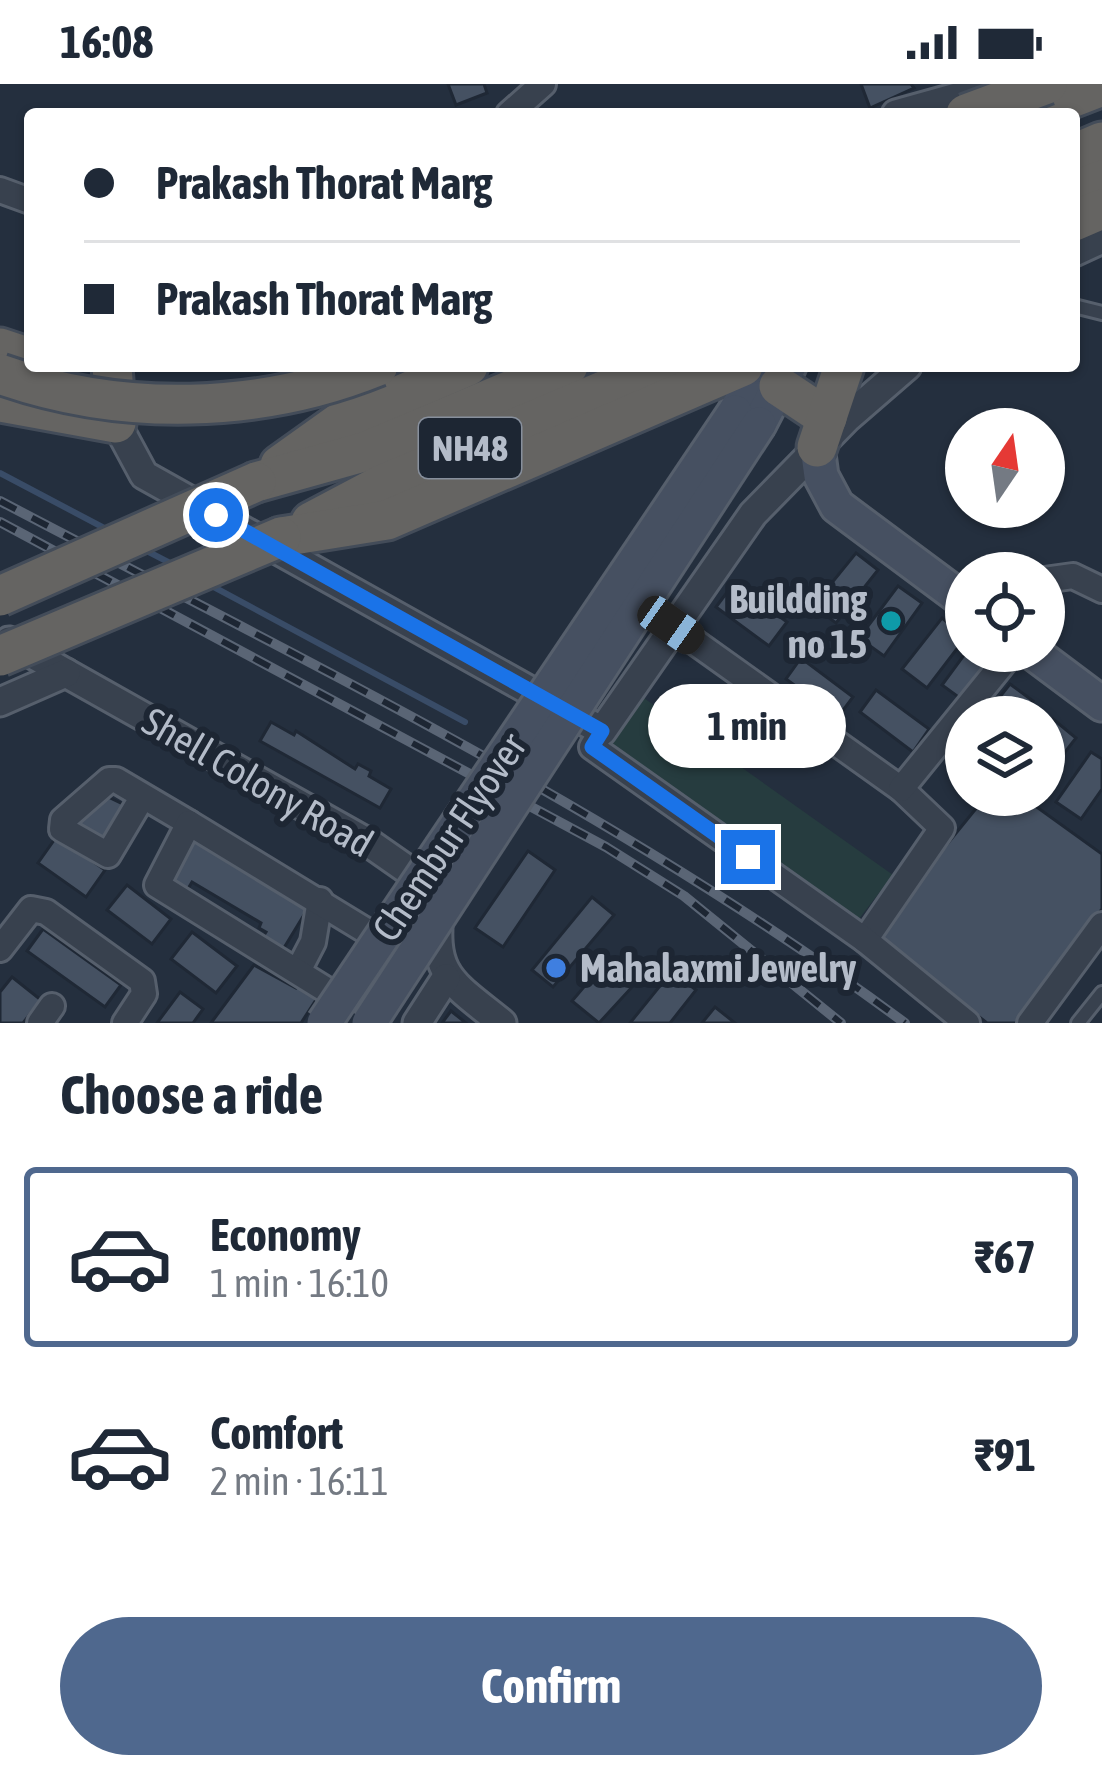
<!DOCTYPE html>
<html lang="en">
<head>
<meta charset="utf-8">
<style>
  :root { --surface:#fff; --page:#f6f6f7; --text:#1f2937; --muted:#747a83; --line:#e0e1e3; --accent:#4f688e }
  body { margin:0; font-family:"Asap Condensed",sans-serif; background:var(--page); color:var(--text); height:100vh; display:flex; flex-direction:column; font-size:45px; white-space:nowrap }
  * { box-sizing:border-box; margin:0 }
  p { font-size:39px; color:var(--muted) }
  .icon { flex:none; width:66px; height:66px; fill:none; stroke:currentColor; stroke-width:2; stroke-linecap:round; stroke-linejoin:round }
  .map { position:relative; height:939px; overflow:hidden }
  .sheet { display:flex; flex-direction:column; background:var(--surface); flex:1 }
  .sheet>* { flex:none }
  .banner { position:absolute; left:24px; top:24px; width:1056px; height:264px; border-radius:12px; box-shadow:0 3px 9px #0004; display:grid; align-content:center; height:264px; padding:0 60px; background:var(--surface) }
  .needle { width:78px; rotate:13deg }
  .tools { position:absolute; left:945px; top:324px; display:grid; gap:24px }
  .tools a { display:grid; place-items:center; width:120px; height:120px; border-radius:50%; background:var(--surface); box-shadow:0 3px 9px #0004; font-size:60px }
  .end { position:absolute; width:54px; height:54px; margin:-27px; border:15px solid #1a73e8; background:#fff; box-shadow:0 0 0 6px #fff }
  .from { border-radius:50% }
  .bubble { position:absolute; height:84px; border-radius:42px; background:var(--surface); box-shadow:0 3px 9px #0004; font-size:39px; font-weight:700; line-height:84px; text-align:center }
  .car { position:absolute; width:36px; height:72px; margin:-36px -18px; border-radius:15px; box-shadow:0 0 9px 3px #0007; background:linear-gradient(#222 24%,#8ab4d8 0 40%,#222 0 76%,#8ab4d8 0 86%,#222 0) }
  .banner b { display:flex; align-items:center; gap:42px; height:114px; font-size:45px }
  .banner b+b { border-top:3px solid var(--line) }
  .banner i { width:30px; height:30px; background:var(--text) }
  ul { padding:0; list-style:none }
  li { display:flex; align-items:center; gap:36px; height:180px; margin:0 24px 18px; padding:0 36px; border:6px solid transparent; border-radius:12px }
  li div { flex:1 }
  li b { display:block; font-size:45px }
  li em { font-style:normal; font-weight:700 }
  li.current { border-color:var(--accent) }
  li>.icon { width:108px; height:108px; stroke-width:1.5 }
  h2 { padding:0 60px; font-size:54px; line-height:144px }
  .primary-button { display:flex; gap:24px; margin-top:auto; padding:24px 60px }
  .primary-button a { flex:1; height:138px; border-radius:72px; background:var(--accent); color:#fff; font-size:48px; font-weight:700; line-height:138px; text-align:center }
  .status { display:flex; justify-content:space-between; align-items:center; height:84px; padding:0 60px; background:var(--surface); direction:ltr }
  .status svg { height:33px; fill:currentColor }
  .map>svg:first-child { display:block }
  .green { fill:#263c3f }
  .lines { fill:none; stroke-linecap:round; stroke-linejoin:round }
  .stream { stroke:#394c67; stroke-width:6 }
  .building { fill:#455162; stroke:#1f2835; stroke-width:3 }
  .service-casing { stroke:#565f6c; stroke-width:18 }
  .minor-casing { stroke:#565f6c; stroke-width:30 }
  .tertiary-casing { stroke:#565f6c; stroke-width:33 }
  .secondary-casing { stroke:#565f6c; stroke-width:39 }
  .trunk-casing { stroke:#434c59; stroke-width:45 }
  .service { stroke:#38414e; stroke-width:12 }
  .minor { stroke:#38414e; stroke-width:24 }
  .tertiary { stroke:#38414e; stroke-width:27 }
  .secondary { stroke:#465061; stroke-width:33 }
  .trunk { stroke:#656462; stroke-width:39 }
  .rail-casing { stroke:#5a6575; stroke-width:10 }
  .rail { stroke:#1d2633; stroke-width:6; stroke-dasharray:18; stroke-linecap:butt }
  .secondary-bridge-casing { stroke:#565f6c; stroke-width:39; stroke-linecap:butt }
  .trunk-bridge-casing { stroke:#434c59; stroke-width:45; stroke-linecap:butt }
  .secondary-bridge { stroke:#465061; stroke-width:33 }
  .trunk-bridge { stroke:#656462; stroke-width:39 }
  .route { stroke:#1a73e8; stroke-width:15 }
  .culture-dot { fill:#0f9aa8; stroke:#1d2633; stroke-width:4.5 }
  .shop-dot { fill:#3f7fe0; stroke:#1d2633; stroke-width:4.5 }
  .labels { text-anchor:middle; stroke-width:12; stroke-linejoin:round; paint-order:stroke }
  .shield { fill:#1d2633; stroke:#878f9c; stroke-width:3 }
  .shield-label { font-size:36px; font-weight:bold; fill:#b4bcc9 }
  .poi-label { font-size:39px; font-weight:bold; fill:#b4bcc9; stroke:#1d2633; text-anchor:end }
  .street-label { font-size:39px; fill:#b4bcc9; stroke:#1d2633 }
</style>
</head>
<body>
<div class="status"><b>16:08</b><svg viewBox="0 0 49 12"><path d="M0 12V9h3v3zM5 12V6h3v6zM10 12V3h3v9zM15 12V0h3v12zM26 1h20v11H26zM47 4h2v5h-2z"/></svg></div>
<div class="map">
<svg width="1102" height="939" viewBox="0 0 1102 939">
  <rect width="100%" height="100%" fill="#242f3e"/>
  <path class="green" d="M 641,612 L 893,791 L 855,840 L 608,661 Z"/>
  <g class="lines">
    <g class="stream">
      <path d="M 0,389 L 108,446"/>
      <path d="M 141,464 L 172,480"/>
      <path d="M 210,501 L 465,638"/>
    </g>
  </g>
  <g class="building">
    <path d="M 448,0 L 484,0 L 487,9 L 456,21 Z"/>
    <path d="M 861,0 L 911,0 L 914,4 L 870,24 Z"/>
    <path d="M 856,469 L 878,486 L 836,539 L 813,522 Z"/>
    <path d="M 734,499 L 787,538 L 769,562 L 716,523 Z"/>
    <path d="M 898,502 L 922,519 L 884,572 L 859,554 Z"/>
    <path d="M 942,534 L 966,553 L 927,604 L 902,585 Z"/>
    <path d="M 967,567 L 985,569 L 980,576 L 994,586 L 968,620 L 942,601 Z"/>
    <path d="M 801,574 L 853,613 L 838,633 L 786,595 Z"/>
    <path d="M 1010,600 L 1033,617 L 1020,633 L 984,633 Z"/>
    <path d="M 876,606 L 929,645 L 913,668 L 860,628 Z"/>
    <path d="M 1053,635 L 1076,654 L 1044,695 L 1044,646 Z"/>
    <path d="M 271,638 L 294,651 L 296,647 L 355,685 L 358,680 L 371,687 L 369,692 L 391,705 L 380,724 L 260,657 Z"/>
    <path d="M 1091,668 L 1102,675 L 1102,705 L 1081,735 L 1056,718 Z"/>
    <path d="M 104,711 L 133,725 L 105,765 L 69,741 Z"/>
    <path d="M 987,711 L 1020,711 L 1102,770 L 1102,825 L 1018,939 L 987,939 L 874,850 Z"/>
    <path d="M 196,746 L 313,816 L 279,872 L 259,859 L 266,848 L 259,844 L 261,839 L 192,798 L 186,808 L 166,795 Z"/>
    <path d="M 57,752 L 105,786 L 86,813 L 38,779 Z"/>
    <path d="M 528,767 L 555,786 L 503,863 L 475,844 Z"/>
    <path d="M 127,801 L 171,835 L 152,860 L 107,826 Z"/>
    <path d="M 592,813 L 614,831 L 553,903 L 532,886 Z"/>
    <path d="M 43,845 L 121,901 L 105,923 L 27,867 Z"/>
    <path d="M 192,848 L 237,882 L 216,909 L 171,875 Z"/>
    <path d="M 605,878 L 633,902 L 599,939 L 572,917 Z"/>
    <path d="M 254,881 L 296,904 L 304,893 L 321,908 L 301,939 L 211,939 Z"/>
    <path d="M 672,887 L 696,906 L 670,939 L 630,939 Z"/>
    <path d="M 12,893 L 41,916 L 23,939 L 0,939 L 0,908 Z"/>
    <path d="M 180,908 L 203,925 L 193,939 L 157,939 Z"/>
    <path d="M 715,923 L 735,939 L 702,939 Z"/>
    <path d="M 451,927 L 466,939 L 442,939 Z"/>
  </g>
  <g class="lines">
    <defs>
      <g id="service">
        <path d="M 1074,222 L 1102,229"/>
        <path d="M 1078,939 L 1102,909"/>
      </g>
      <g id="minor">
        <path d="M 509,30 L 543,0"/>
        <path d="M 0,106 L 30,117"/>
        <path d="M 1044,496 L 1073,492 L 1102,506"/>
        <path d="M 671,541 L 901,705 L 942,744 L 865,856"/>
        <path d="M 602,647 L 592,663 L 865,856 L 967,939"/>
        <path d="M 901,705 L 1013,567"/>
        <path d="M 143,712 L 108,771 L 62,745 L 63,736 L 109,696 L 116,696 L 189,739"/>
        <path d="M 0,865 L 31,825 L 46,828 L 142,897 L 144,910 L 125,939"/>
        <path d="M 298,887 L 313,858 L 320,816"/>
        <path d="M 333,910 L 157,801 L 189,739 L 373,851"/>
        <path d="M 40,939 L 52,922"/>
        <path d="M 1030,939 L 1102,841"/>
      </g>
      <g id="tertiary">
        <path d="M 896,30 L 996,2"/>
        <path d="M 1074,168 L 1102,155"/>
        <path d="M 116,339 L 144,391 L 602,647 L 753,430 L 847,334 L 907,282"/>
        <path d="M 9,557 L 372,761 L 415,791 L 440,821 C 431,891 450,897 502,939"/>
        <path d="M 0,618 L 66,589"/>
        <path d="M 417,939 L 446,894"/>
      </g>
      <g id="secondary">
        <path d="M 735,328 L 762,282"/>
        <path d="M 759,340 L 789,282"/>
        <path d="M 817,363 L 821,392 L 837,422 L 966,518"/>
        <path d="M 1031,567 L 1102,620"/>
      </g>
      <g id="trunk">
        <path d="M 1030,30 L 1102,2"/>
        <path d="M 1074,70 L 1102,58"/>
        <path d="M 1074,108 L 1102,96"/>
        <path d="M 1074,137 L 1102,125"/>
        <path d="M 0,264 L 30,274"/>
        <path d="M 779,302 L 827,334"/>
        <path d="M 0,318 L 116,339 L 112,282"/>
        <path d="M 817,363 L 844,282"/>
        <path d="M 280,381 L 343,336 L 468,282"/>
        <path d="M 256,398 L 367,367 L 568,282"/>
        <path d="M 311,438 L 381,401 L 662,282"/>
        <path d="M 281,453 L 387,436 L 743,282"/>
      </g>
    </defs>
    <use href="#service" class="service-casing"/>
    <use href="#minor" class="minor-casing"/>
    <use href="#tertiary" class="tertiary-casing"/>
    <use href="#secondary" class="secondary-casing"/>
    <use href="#trunk" class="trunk-casing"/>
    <use href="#service" class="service"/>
    <use href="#minor" class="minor"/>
    <use href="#tertiary" class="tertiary"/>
    <use href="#secondary" class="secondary"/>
    <use href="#trunk" class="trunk"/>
    <defs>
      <g id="rail">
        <path d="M 0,417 C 309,579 624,731 905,939"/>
        <path d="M 0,438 L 606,763 L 684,812 L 841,939"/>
      </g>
    </defs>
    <use href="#rail" class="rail-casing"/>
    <use href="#rail" class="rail"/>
    <defs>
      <g id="secondary-bridge">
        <path d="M 324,939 L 735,328"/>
        <path d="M 369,939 L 759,340"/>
      </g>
      <g id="trunk-bridge">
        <path d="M 966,30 L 1047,0"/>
        <path d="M 0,290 C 121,333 260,330 378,282"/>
        <path d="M 0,512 L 256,398"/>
        <path d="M 0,572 L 281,453"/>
      </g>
    </defs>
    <use href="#secondary-bridge" class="secondary-bridge-casing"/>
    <use href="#trunk-bridge" class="trunk-bridge-casing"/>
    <use href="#secondary-bridge" class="secondary-bridge"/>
    <use href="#trunk-bridge" class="trunk-bridge"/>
  </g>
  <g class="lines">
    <path class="route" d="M 216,431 L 602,647 L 592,663 L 748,773"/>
  </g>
  <circle class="culture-dot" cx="891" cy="537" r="12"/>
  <circle class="shop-dot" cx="556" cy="884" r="12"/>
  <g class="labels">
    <rect class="shield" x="419" y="334" width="102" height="60" rx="9"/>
    <g class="shield-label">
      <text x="470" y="377">NH48</text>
    </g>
    <g class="poi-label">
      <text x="867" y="529">Buildding<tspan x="867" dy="45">no 15</tspan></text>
      <text x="580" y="898" text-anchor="start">Mahalaxmi Jewelry</text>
    </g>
    <g class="street-label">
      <text transform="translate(258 698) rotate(30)" y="14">Shell Colony Road</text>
      <text transform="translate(449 753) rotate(-56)" y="14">Chembur Flyover</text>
    </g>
  </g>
</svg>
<div class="tools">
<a><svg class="needle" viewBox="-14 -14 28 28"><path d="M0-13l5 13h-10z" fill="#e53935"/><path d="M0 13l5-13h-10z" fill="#747a83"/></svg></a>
<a><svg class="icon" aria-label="locate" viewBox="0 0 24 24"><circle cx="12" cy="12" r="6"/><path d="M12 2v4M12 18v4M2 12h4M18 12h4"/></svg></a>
<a><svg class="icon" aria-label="layers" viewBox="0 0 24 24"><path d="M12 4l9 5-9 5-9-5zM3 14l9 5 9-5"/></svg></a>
</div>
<i class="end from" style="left:216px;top:431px"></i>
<i class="end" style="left:748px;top:773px"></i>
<div class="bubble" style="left:648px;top:600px;width:198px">1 min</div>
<i class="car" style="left:671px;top:541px;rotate:125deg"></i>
<div class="banner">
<b><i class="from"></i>Prakash Thorat Marg</b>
<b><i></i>Prakash Thorat Marg</b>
</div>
</div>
<section class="sheet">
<h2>Choose a ride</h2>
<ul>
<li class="current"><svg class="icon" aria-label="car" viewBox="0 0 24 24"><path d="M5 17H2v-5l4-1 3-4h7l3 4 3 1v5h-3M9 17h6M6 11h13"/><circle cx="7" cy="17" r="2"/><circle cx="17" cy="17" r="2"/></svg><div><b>Economy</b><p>1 min · 16:10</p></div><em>₹67</em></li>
<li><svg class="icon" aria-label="car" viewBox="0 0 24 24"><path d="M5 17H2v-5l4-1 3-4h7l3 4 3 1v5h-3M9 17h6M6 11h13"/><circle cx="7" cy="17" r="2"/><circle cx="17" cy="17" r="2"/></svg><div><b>Comfort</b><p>2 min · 16:11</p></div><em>₹91</em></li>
</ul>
<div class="primary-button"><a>Confirm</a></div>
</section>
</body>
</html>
